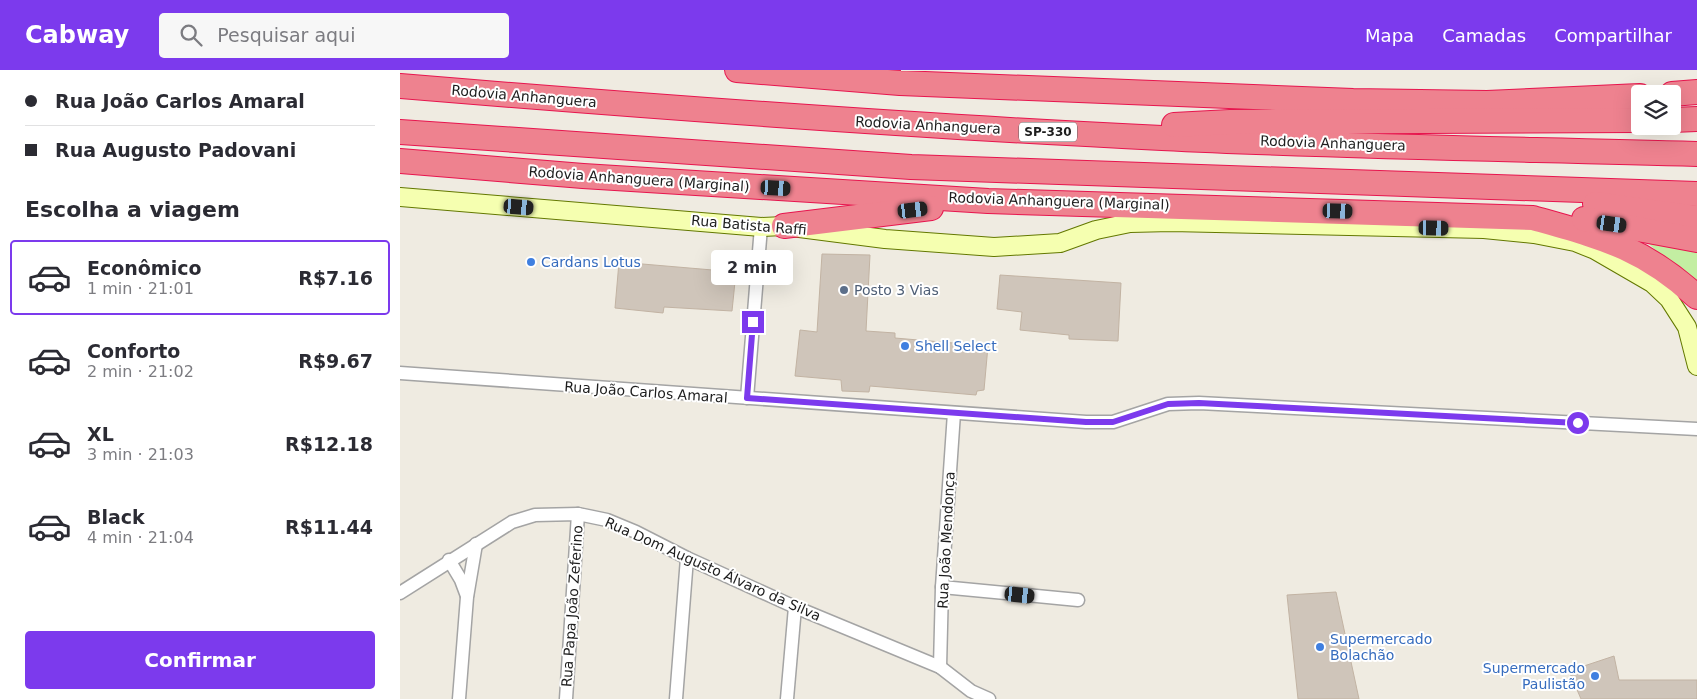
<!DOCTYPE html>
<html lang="pt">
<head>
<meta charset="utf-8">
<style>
  :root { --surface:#fff; --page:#f7f7f7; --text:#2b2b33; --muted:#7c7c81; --line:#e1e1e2; --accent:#7c3aed }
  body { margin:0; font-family:"DejaVu Sans",sans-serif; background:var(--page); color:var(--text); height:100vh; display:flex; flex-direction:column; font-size:19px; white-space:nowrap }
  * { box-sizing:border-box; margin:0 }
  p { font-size:16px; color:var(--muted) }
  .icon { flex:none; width:28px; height:28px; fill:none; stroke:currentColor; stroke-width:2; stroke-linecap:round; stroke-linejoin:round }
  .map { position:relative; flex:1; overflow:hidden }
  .details { display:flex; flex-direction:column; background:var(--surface); width:400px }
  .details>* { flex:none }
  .banner { display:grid; align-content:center; height:110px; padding:0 25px; background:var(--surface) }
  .buttons { position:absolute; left:1231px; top:15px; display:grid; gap:10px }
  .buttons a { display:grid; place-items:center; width:50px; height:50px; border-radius:5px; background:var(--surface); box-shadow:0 5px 20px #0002; font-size:25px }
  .end { position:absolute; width:22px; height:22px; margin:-11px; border:6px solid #7c3aed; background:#fff; box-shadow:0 0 0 2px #fff }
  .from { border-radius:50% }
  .bubble { position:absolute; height:35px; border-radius:5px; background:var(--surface); box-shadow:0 5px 20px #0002; font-size:16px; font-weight:700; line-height:35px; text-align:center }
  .car { position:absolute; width:15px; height:30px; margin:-15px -8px; border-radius:6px; box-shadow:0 0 4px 1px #0007; background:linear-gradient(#222 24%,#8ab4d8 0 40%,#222 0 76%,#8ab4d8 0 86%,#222 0) }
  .banner b { display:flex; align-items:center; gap:18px; height:48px; font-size:19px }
  .banner b+b { border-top:1px solid var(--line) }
  .banner i { width:12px; height:12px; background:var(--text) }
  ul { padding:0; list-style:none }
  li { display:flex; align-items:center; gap:15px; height:75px; margin:0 10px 8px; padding:0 15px; border:2px solid transparent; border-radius:5px }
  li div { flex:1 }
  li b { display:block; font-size:19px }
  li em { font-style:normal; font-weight:700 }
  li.selected { border-color:var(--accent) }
  li>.icon { width:45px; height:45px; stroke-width:1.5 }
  h2 { padding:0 25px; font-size:22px; line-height:60px }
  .cta { display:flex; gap:10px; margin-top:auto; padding:10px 25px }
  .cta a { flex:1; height:58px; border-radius:5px; background:var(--accent); color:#fff; font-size:20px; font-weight:700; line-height:58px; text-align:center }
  header { display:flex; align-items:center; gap:30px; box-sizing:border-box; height:70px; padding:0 25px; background:var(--accent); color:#fff }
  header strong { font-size:24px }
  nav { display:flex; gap:28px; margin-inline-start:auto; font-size:18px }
  .search { width:350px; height:45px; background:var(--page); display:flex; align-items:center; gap:12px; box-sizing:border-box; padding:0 18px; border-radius:5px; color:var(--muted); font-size:19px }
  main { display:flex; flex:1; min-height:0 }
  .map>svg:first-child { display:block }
  .grass { fill:#c3eea2 }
  .building { fill:#cfc5ba; stroke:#c2b3a3 }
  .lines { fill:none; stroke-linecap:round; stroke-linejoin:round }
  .street-casing { stroke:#a4a4a4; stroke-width:15 }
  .secondary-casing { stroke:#637800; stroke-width:20 }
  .highway-casing { stroke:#e7154e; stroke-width:26 }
  .street { stroke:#fff; stroke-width:12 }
  .secondary { stroke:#f5ffb0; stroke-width:18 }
  .highway { stroke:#ee828f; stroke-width:24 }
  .route { stroke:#7c3aed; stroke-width:6 }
  .shop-dot { fill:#3f7fe0; stroke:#fff; stroke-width:2 }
  .service-dot { fill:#5c6f8a; stroke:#fff; stroke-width:2 }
  .labels { text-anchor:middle; stroke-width:4; stroke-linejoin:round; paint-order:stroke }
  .shield { fill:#fff; stroke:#616161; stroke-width:1 }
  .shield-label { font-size:12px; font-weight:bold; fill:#1d1d1d }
  .street-label { font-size:14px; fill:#1d1d1d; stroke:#fff }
  .shop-label { font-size:14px; fill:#366cbe; stroke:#fff; text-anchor:start }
  .service-label { font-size:14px; fill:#4e5e75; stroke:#fff; text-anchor:start }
</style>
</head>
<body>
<header>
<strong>Cabway</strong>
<div class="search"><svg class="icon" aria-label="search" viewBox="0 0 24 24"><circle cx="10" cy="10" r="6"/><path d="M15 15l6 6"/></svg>Pesquisar aqui</div>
<nav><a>Mapa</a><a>Camadas</a><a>Compartilhar</a></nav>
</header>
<main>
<section class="details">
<div class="banner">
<b><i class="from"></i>Rua João Carlos Amaral</b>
<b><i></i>Rua Augusto Padovani</b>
</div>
<h2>Escolha a viagem</h2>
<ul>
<li class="selected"><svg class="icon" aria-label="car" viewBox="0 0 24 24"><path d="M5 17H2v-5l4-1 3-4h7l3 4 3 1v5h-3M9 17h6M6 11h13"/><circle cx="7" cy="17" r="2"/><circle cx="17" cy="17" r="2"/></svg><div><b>Econômico</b><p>1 min · 21:01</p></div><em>R$7.16</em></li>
<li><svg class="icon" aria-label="car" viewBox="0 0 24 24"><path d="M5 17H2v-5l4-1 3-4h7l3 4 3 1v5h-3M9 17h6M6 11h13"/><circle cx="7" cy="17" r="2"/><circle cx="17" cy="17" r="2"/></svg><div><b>Conforto</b><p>2 min · 21:02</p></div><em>R$9.67</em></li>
<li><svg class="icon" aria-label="car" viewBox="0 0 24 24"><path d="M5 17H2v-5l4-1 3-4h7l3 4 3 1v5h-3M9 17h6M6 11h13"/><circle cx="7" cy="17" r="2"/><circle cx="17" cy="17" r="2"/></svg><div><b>XL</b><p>3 min · 21:03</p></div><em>R$12.18</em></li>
<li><svg class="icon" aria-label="car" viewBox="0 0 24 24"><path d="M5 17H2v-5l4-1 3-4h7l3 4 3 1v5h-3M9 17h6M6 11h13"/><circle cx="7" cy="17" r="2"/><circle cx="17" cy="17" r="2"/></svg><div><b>Black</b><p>4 min · 21:04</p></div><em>R$11.44</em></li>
</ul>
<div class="cta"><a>Confirmar</a></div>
</section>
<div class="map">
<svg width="1297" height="629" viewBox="0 0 1297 629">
  <rect width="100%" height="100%" fill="#efebe1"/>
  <path class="grass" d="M 1248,173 L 1297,182 L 1297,219 Z"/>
  <g class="building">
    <path d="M 422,184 L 470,185 L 466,261 L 495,263 L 495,268 L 588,276 L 584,320 L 577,321 L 576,325 L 470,316 L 469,322 L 442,321 L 441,310 L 395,306 L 400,260 L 417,262 Z"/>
    <path d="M 219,192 L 336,202 L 332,241 L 264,237 L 263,243 L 215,238 Z"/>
    <path d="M 600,205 L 721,213 L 718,271 L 669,269 L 669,265 L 620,260 L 622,242 L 597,239 Z"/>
    <path d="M 936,522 L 959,629 L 898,629 L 887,525 Z"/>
    <path d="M 1214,586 L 1219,610 L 1297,610 L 1297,629 L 1181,629 L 1169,601 Z"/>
  </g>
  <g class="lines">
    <defs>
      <g id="street">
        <path d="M 0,303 L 686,352 L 713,352 L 768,334 L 799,333 L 1297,359"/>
        <path d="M 347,328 L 361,157"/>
        <path d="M 49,490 L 61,510 L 67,526"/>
        <path d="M 542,517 L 678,530"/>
        <path d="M 0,523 L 112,452 L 135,445 L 178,444 L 207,450 L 236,462 L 287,488 L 395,537 L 540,597 L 571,621 L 589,629"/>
        <path d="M 540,597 L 542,517 L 554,343"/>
        <path d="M 59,629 L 67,527 L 76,474"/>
        <path d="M 166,629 L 178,444"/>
        <path d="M 276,629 L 287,488"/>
        <path d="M 387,629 L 395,537"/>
      </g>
      <path id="secondary" d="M 0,127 L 361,157 L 384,156 L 485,169 L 594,177 L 660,173 L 696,160 L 730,153 L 771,152 L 1084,159 L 1134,164 L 1175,172 L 1195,180 L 1252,213 L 1269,229 L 1287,257 L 1297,296"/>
      <g id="highway">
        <path d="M 337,0 L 500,13 L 953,31 L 1087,33 L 1240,26"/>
        <path d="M 0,16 C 254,37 508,56 762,68 C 940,77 1119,79 1297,84"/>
        <path d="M 1272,24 L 1297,22"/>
        <path d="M 1272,50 L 1297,49"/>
        <path d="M 774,55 L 830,52 L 1240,50"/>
        <path d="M 0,62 L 511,97 L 1297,124"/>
        <path d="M 0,91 L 183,106 L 588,131 L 1133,148 C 1203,168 1242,177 1297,227"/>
        <path d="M 1195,134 L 1297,148"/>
        <path d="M 1184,149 L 1297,170"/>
        <path d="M 384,156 L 531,138"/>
      </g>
    </defs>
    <use href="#street" class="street-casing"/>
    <use href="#secondary" class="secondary-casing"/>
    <use href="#highway" class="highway-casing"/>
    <use href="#street" class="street"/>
    <use href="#secondary" class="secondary"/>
    <use href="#highway" class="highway"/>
  </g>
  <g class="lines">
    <path class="route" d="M 353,252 L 347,328 L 686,352 L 713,352 L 768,334 L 799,333 L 1178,353"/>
  </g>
  <g class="shop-dot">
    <circle cx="131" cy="192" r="5"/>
    <circle cx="505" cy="276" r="5"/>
    <circle cx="920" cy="577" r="5"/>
    <circle cx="1195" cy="606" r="5"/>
  </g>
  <circle class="service-dot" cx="444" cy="220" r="5"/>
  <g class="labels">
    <rect class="shield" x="619" y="52.5" width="58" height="19" rx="4"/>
    <g class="shield-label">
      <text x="648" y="66">SP-330</text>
    </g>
    <g class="street-label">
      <text transform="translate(124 26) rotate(5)" y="5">Rodovia Anhanguera</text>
      <text transform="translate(528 55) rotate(3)" y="5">Rodovia Anhanguera</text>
      <text transform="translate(933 73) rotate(2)" y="5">Rodovia Anhanguera</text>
      <text transform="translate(239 109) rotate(4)" y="5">Rodovia Anhanguera (Marginal)</text>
      <text transform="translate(659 131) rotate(2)" y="5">Rodovia Anhanguera (Marginal)</text>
      <text transform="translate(349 155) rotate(5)" y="5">Rua Batista Raffi</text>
      <text transform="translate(246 322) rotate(4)" y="5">Rua João Carlos Amaral</text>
      <text transform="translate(546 470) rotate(-87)" y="5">Rua João Mendonça</text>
      <text transform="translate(313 499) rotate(24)" y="5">Rua Dom Augusto Álvaro da Silva</text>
      <text transform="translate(172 536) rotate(-86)" y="5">Rua Papa João Zeferino</text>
    </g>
    <g class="shop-label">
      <text x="141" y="197">Cardans Lotus</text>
      <text x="515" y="281">Shell Select</text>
      <text x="930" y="574">Supermercado<tspan x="930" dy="16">Bolachão</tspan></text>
      <text x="1185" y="603" text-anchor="end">Supermercado<tspan x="1185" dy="16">Paulistão</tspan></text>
    </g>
    <g class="service-label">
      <text x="454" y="225">Posto 3 Vias</text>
    </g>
  </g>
</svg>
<div class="buttons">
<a><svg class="icon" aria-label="layers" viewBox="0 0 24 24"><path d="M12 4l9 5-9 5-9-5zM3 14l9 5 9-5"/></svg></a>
</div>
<i class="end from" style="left:1178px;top:353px"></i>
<i class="end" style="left:353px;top:252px"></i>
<div class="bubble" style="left:311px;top:180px;width:82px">2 min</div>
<i class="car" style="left:376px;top:118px;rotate:93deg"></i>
<i class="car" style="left:119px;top:137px;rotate:95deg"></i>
<i class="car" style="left:513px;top:140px;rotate:83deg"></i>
<i class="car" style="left:938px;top:141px;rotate:92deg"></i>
<i class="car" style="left:1212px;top:154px;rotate:98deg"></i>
<i class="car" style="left:1034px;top:158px;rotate:91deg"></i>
<i class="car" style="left:620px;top:525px;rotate:96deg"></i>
</div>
</main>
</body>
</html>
